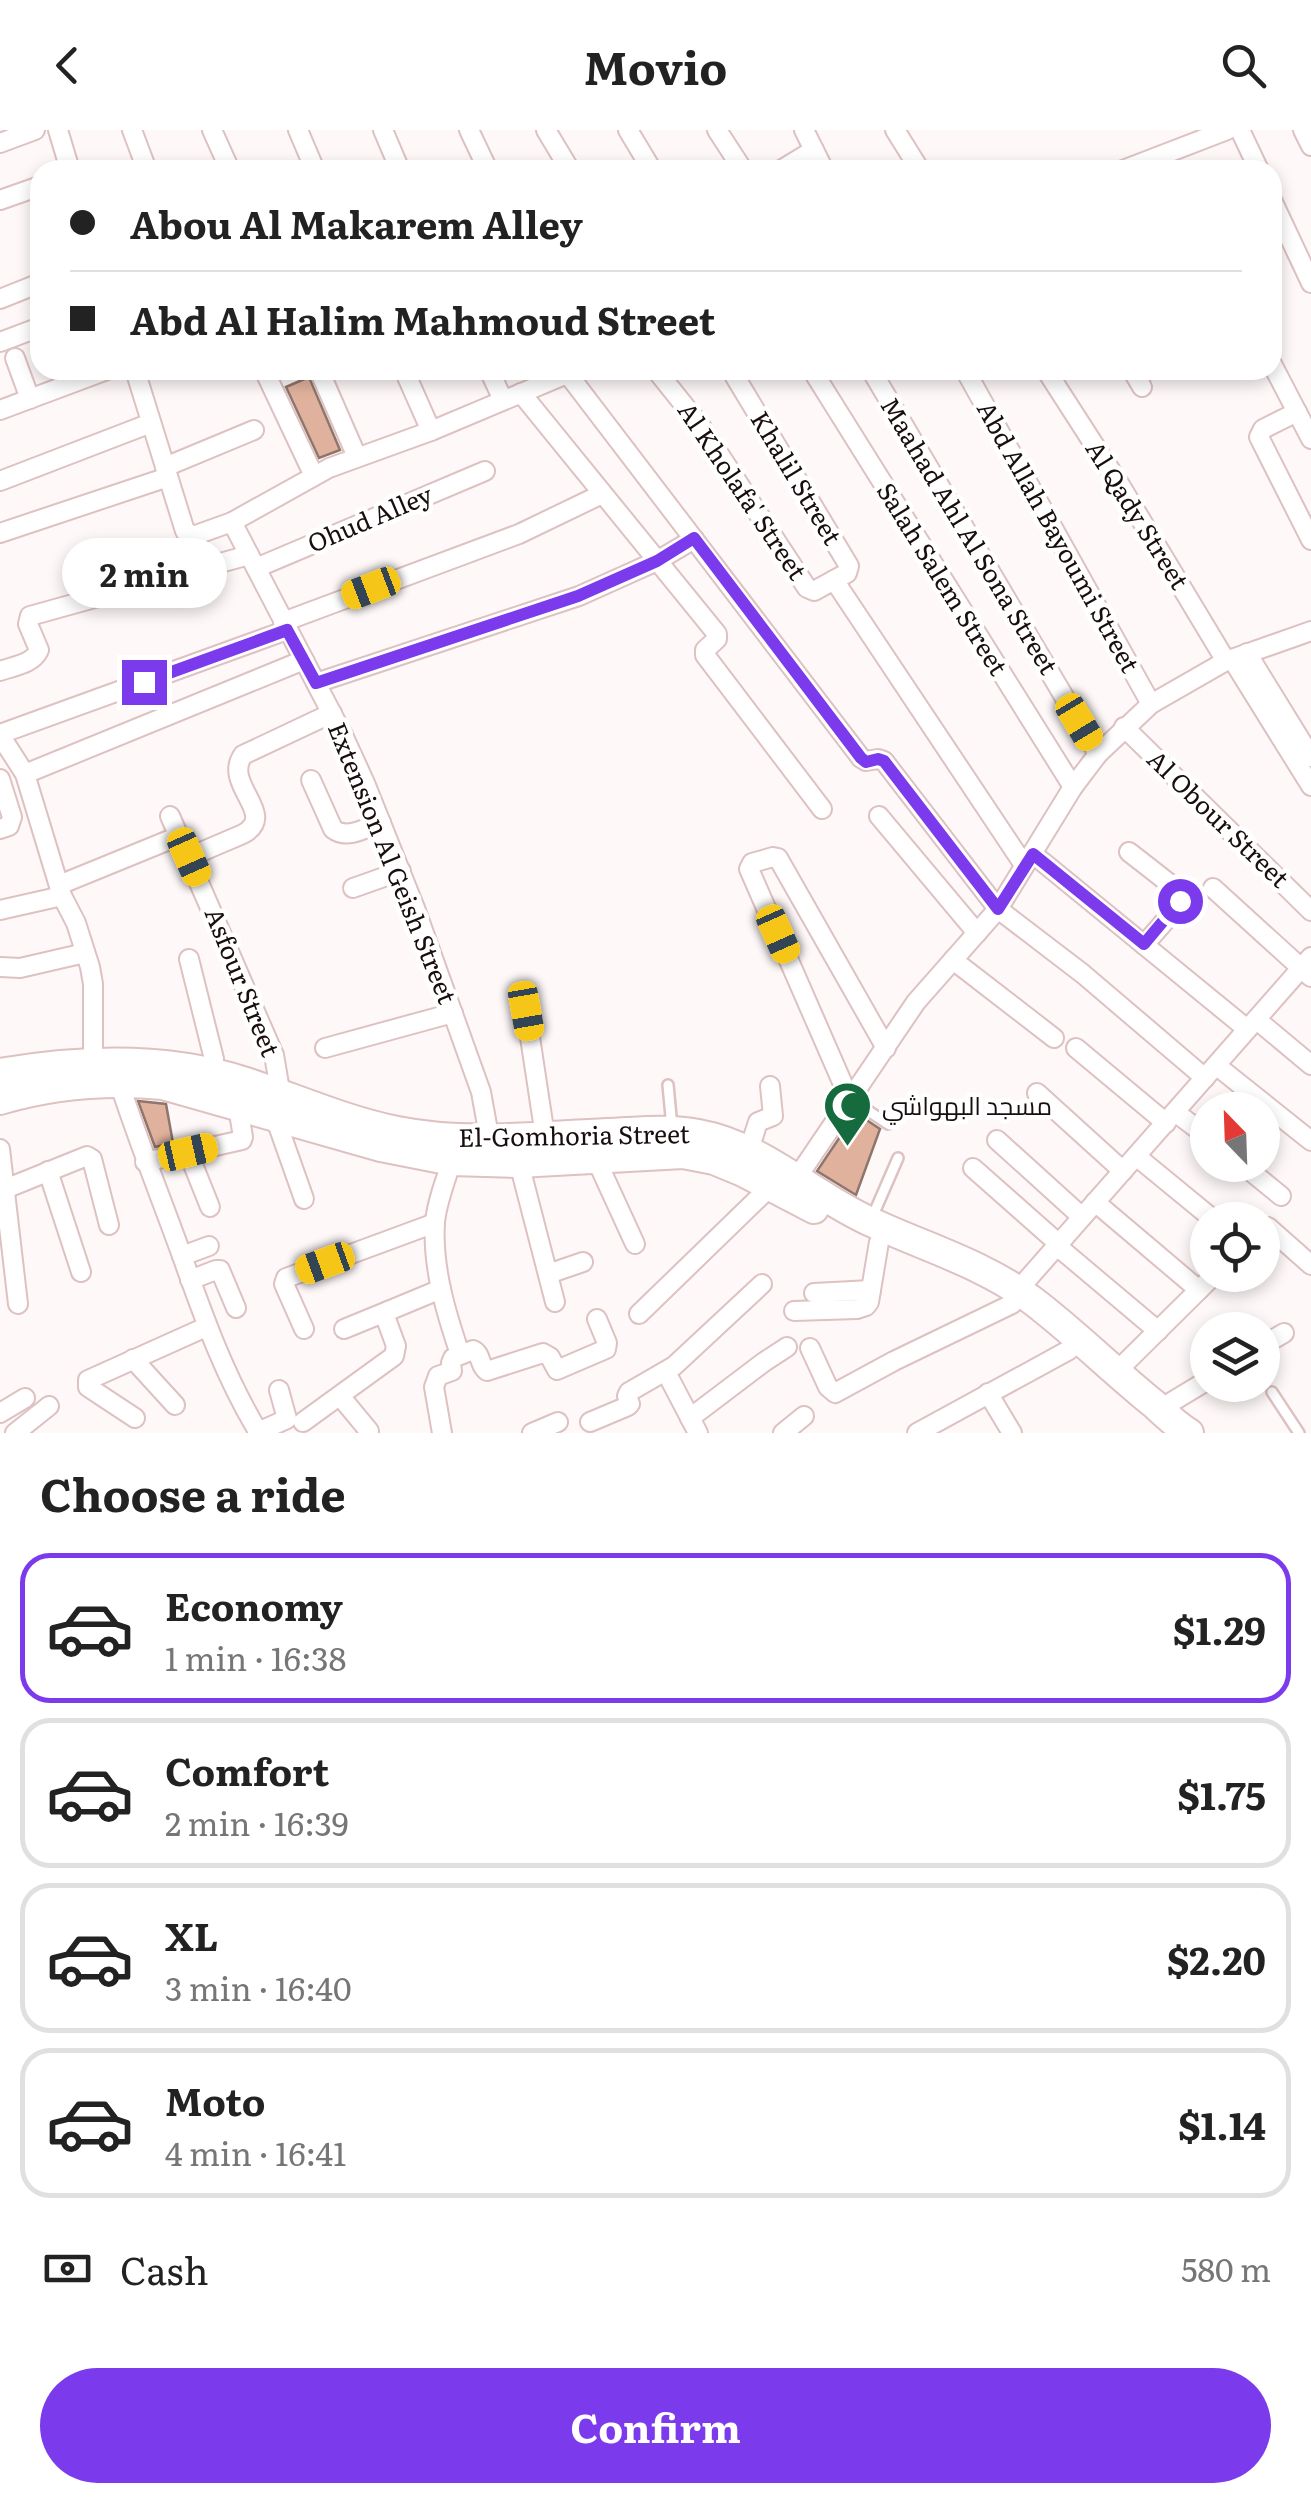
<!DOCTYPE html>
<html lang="en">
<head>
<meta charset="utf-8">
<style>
  :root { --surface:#fff; --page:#f2f2f2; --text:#222; --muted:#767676; --line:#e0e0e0; --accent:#7c3aed }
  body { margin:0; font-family:Literata,Cairo,serif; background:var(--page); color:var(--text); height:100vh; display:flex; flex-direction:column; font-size:38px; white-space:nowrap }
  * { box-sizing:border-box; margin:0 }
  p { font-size:32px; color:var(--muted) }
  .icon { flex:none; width:55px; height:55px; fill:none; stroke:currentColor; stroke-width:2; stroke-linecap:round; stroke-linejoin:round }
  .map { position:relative; height:1303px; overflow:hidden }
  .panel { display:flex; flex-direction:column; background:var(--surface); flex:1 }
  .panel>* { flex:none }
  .top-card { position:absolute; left:30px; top:30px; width:1252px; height:220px; border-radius:30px; box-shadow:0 5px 15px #0003; display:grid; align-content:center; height:220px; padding:0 40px; background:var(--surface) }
  .needle { width:65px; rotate:337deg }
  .controls { position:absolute; left:1190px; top:962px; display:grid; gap:20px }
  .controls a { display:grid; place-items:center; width:90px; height:90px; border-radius:50%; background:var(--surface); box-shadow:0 5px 15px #0003; font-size:50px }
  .end { position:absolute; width:45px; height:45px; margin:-22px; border:12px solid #7c3aed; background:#fff; box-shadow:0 0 0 5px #fff }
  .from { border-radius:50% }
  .bubble { position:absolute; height:70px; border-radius:35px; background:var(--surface); box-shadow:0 5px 15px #0003; font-size:32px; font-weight:700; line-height:70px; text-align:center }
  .car { position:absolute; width:30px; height:60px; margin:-30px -15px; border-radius:12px; box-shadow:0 0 8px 2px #0007; background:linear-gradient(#f5c518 24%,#345 0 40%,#f5c518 0 76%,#345 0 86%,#f5c518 0) }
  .top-card b { display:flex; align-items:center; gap:35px; height:95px; font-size:38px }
  .top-card b+b { border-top:2px solid var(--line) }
  .top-card i { width:25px; height:25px; background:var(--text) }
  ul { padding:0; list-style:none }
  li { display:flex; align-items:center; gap:30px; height:150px; margin:0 20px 15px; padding:0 20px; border:5px solid var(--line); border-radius:30px }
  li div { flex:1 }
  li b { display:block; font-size:38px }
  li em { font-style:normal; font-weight:700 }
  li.on { border-color:var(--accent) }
  li>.icon { width:90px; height:90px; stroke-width:1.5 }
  h2 { padding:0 40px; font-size:45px; line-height:120px }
  .pay { display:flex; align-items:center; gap:25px; height:110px; padding:0 40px; font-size:38px }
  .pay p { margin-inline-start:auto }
  .action { display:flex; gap:20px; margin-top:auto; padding:20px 40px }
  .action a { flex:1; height:115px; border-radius:60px; background:var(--accent); color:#fff; font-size:40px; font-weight:700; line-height:115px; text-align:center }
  header { display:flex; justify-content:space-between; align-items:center; height:130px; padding:0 40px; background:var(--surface); font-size:45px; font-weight:700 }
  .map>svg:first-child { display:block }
  .building { fill:#e0b29d; stroke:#8d766c; stroke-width:2.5 }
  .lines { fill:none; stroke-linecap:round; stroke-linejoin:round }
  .lane-casing { stroke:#dec1c1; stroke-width:14 }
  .street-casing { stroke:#dec1c1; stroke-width:22 }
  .secondary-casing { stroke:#dec1c1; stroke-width:32 }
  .lane { stroke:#fff; stroke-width:9 }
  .street { stroke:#fff; stroke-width:18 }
  .secondary { stroke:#fff; stroke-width:28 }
  .route { stroke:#7c3aed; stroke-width:12 }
  .labels { text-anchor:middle; stroke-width:9; stroke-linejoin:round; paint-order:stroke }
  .street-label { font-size:25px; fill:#180e0e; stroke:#fff }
  .poi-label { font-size:25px; fill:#180e0e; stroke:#fff; text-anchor:start }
</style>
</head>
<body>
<header><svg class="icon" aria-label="back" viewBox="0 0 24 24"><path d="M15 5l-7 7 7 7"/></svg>Movio<svg class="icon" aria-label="search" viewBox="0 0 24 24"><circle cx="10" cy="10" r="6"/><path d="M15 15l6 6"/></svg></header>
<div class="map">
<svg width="1311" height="1303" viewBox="0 0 1311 1303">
  <rect width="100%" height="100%" fill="#fef8f8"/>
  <g class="building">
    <path d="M 309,247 L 340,320 L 319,328 L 286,257 Z"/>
    <path d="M 138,971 L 166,974 L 173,1013 L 155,1017 Z"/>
    <path d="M 856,983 L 880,999 L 856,1065 L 817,1041 Z"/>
  </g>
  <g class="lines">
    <defs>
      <g id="lane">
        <path d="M 668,955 L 672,997"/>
        <path d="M 849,968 L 888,994"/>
        <path d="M 871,1090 L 898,1028"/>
        <path d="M 1272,1262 L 1299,1303"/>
      </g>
      <g id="street">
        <path d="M 58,0 L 70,40"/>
        <path d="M 132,0 L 147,40"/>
        <path d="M 212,0 L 230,40"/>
        <path d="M 298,0 L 315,40"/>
        <path d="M 383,0 L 400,40"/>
        <path d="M 469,0 L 488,40"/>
        <path d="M 546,0 L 570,40"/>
        <path d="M 628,0 L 652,40"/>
        <path d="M 717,0 L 743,40"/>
        <path d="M 804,0 L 824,40"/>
        <path d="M 895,0 L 920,40"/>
        <path d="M 1240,0 L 1259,40"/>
        <path d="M 1303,0 L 1311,16"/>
        <path d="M 0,13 L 35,0"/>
        <path d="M 781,40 L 814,20"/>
        <path d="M 1123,40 L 1227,0"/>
        <path d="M 0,70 L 40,56"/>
        <path d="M 1272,70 L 1311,153"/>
        <path d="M 0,169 L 40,153"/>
        <path d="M 0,212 L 40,197"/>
        <path d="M 15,228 L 30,269"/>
        <path d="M 1272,234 L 1311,309"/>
        <path d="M 135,240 L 185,401 L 193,406 L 232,392 L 329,338 L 431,301 L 574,241"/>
        <path d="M 264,240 L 314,346"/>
        <path d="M 319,240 L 357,327"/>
        <path d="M 404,240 L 431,301"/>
        <path d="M 489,240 L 503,270"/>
        <path d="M 656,240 L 700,295 L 807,458 L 814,461 L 847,443 L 849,436 L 731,240"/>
        <path d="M 812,240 L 1073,657"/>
        <path d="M 871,240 L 1098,624"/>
        <path d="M 965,240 L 1151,574"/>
        <path d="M 1046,240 L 1120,355 L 1226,531"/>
        <path d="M 1132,240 L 1142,257"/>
        <path d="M 567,243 L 861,628 L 866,631 L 878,629 L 884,631 L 998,779 L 1083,844 L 1205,948"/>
        <path d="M 521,263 L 717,504 L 717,509 L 705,520 L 705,525 L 822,679"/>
        <path d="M 0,280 L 107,240"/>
        <path d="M 1297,282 L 1263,299 L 1259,307 L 1311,410"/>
        <path d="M 165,337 L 254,300"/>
        <path d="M 0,351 L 151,293"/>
        <path d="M 232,392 L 343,605 L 365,653 L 415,778 L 481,962 L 491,1017"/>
        <path d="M 0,403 L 168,347"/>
        <path d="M 256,438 L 485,341"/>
        <path d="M 834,450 L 1024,735"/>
        <path d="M 283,492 L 519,404 L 602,364"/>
        <path d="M 1247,523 L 1311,627"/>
        <path d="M 1232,529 L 1311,656"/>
        <path d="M 0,541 C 14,536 33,534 39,520 L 28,494 L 30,486 L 249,425"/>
        <path d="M 316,553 L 579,466 L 657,431 L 694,409"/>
        <path d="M 1124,597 L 1311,781"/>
        <path d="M 0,604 L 287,500"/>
        <path d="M 0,605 L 25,644 L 62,766 L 76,793 L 90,837 L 93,854 L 93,941"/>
        <path d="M 25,644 L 304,530"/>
        <path d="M 0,649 L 12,687 L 9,696 L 0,699"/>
        <path d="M 311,650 L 333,699 C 347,710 366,698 381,692"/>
        <path d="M 170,686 L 274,925 L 281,966"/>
        <path d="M 879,686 L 977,803"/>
        <path d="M 1129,722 L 1179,761 L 1180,771 L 1178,776 L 1144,815"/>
        <path d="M 1033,724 L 1247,899"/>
        <path d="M 189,727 L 243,704 C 279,684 222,655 243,625 L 332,583"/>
        <path d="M 59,755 L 179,706"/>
        <path d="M 353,758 L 401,741"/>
        <path d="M 1213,758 L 1311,847"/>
        <path d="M 0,780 L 62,766"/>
        <path d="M 189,829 L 214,929 L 209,942"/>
        <path d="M 953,830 L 1054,908"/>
        <path d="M 0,837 L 20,838 L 85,823"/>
        <path d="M 526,881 L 545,1006"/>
        <path d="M 1257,890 L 1311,935"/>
        <path d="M 325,918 L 453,883"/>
        <path d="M 1076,918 L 1166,993"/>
        <path d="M 1217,936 L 1311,1011"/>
        <path d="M 119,952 C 138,1011 161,1068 182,1126 C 204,1188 225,1247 259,1303"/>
        <path d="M 1037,963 L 1123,1041"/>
        <path d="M 849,968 L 749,739 L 752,733 L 773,727 L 778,728 L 886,918"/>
        <path d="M 1175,982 L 1208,1007"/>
        <path d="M 275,987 L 304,1069"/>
        <path d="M 997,1010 L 1082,1087"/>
        <path d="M 0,1019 L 18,1174"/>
        <path d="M 749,1020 L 758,992 L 773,986 L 770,956"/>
        <path d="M 188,1022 L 210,1077"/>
        <path d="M 1136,1026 L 1214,1090"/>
        <path d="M 596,1029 L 635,1114"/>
        <path d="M 452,1031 C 445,1051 437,1072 435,1092 C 432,1137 446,1183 460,1224"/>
        <path d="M 145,1032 L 242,1010 L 243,1007 L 238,977"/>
        <path d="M 519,1033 L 555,1172"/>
        <path d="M 1243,1035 L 1281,1066"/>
        <path d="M 973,1038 L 1059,1114"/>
        <path d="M 48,1041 L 81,1142"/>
        <path d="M 792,1055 L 916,872 L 998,779 L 1073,657 L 1098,624 L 1151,574 L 1226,531 L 1311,501"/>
        <path d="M 5,1059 L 87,1026 L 92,1029 L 109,1095"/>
        <path d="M 1095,1072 L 1199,1160"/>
        <path d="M 1262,1098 L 1268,1097 L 1311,1135"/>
        <path d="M 1057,1116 L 1158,1201"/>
        <path d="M 182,1126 L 209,1116"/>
        <path d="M 548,1144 L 583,1132"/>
        <path d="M 190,1150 L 216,1140 L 220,1140 L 236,1178"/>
        <path d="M 1018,1160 L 1311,827"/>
        <path d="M 814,1163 L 871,1160"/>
        <path d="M 794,1181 L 857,1179 L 866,1176 L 869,1172 L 879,1112"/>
        <path d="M 639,1184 L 771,1056"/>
        <path d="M 304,1199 L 284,1154 L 286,1148 L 435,1093"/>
        <path d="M 344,1199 L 388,1181"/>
        <path d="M 1262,1216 L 1284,1203"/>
        <path d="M 810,1218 L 828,1257 L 835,1263 L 894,1231 L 1012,1174"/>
        <path d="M 133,1229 L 175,1275"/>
        <path d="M 666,1242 L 698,1303"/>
        <path d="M 1115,1243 L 1214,1145"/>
        <path d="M 988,1263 L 1012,1303"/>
        <path d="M 340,1266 L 369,1301"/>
        <path d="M 1160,1279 L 1208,1250"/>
        <path d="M 0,1283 L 25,1268"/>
        <path d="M 135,1288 L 88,1257 L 88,1250 L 206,1197"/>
        <path d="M 690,1288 L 764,1232 L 787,1217"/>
        <path d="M 303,1292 L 394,1226 L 396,1216 L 385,1186 L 388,1181 L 441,1159"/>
        <path d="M 590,1292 L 628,1276 L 630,1274 L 627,1266 L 629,1262 L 674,1236 L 762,1154"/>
        <path d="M 258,1302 L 287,1289 L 279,1260"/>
        <path d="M 15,1303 L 49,1276"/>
        <path d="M 442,1303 L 434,1257 L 438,1246 L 452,1241 L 451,1233 L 453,1228 L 473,1220 C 482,1224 479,1236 487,1241 L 543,1223 L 550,1227 L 557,1240 L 606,1219 L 607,1213 L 597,1189"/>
        <path d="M 532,1303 L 558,1292"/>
        <path d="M 783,1303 L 804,1286"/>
        <path d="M 917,1303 L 1069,1220"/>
      </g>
      <g id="secondary">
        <path d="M 0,943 C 81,929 168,926 246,952 C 297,969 344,990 397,1001 C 466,1015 538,1006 607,1003 C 637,1002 668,998 698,1004 C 764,1016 811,1065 871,1092 C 927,1118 984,1134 1033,1171 C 1075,1203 1113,1241 1154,1274 C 1165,1284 1176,1295 1189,1303"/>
        <path d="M 0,970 C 54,954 107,950 163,955 L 381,1017 L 452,1031 L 519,1033 L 683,1024 L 714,1030 L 743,1042 L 814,1079"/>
      </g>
    </defs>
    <use href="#lane" class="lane-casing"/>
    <use href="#street" class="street-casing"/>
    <use href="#secondary" class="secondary-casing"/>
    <use href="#lane" class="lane"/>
    <use href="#street" class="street"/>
    <use href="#secondary" class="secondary"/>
  </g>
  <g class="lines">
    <path class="route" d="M 144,552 L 287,500 L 316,553 L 578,466 L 657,431 L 694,408 L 861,628 L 866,632 L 878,629 L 884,631 L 998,779 L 1033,724 L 1144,814 L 1180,771"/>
  </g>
  <defs>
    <symbol id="mosque-pin" viewBox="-11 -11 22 30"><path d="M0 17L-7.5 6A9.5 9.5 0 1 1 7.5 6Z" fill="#156b3d" stroke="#fff"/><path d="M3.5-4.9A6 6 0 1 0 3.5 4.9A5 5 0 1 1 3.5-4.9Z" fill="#fff"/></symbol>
  </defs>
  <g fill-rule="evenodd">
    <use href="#mosque-pin" x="820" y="948" width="55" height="75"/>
  </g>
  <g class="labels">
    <g class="street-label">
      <text transform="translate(796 348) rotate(59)" y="9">Khalil Street</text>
      <text transform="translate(742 361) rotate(56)" y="9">Al Kholafa' Street</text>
      <text transform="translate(1137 385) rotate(58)" y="9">Al Qady Street</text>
      <text transform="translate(370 389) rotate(-23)" y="9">Ohud Alley</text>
      <text transform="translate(969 406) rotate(59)" y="9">Maahad Ahl Al Sona Street</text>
      <text transform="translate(1058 407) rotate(61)" y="9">Abd Allah Bayoumi Street</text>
      <text transform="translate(942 449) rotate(58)" y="9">Salah Salem Street</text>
      <text transform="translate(1218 689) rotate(44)" y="9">Al Obour Street</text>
      <text transform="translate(392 733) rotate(68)" y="9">Extension Al Geish Street</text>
      <text transform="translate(242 852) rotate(68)" y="9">Asfour Street</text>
      <text transform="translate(574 1006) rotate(-1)" y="9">El-Gomhoria Street</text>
    </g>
    <g class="poi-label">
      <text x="882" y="985">مسجد البهواشي</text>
    </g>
  </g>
</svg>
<div class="controls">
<a><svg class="needle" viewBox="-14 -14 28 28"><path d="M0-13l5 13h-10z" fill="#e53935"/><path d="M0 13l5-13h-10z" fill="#767676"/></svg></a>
<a><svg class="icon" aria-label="locate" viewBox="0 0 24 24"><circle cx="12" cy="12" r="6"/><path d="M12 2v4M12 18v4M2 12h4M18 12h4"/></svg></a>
<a><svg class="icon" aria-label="layers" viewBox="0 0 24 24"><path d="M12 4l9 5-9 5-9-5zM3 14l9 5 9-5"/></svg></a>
</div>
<i class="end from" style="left:1180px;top:771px"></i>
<i class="end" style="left:144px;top:552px"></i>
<div class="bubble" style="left:62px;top:408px;width:165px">2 min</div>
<i class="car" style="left:371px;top:458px;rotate:249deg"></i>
<i class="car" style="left:1079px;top:592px;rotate:149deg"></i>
<i class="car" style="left:189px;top:727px;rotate:156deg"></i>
<i class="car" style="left:778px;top:804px;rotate:156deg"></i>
<i class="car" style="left:526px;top:881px;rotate:170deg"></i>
<i class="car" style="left:188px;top:1022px;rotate:77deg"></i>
<i class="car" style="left:325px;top:1133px;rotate:250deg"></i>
<div class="top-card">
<b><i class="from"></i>Abou Al Makarem Alley</b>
<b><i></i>Abd Al Halim Mahmoud Street</b>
</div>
</div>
<section class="panel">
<h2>Choose a ride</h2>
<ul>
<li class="on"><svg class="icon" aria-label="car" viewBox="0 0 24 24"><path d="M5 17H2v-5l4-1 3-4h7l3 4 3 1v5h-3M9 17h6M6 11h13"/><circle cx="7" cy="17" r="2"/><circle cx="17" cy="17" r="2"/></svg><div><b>Economy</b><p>1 min · 16:38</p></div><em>$1.29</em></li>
<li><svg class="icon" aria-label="car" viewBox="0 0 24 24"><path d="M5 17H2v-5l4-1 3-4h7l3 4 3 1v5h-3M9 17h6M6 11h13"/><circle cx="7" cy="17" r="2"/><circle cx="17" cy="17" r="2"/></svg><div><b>Comfort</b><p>2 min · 16:39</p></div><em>$1.75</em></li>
<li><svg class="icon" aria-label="car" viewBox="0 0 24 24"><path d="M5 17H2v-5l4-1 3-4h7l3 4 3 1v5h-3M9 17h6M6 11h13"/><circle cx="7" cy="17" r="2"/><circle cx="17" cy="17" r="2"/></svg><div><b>XL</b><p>3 min · 16:40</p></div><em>$2.20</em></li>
<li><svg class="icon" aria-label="car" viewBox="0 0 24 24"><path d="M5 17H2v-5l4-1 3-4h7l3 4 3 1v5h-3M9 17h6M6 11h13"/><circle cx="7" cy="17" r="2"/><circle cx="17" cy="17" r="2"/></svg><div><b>Moto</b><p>4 min · 16:41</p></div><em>$1.14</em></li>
</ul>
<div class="pay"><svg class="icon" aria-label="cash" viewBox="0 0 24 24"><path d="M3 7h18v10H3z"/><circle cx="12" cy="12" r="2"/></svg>Cash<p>580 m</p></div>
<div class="action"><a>Confirm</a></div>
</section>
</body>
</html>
